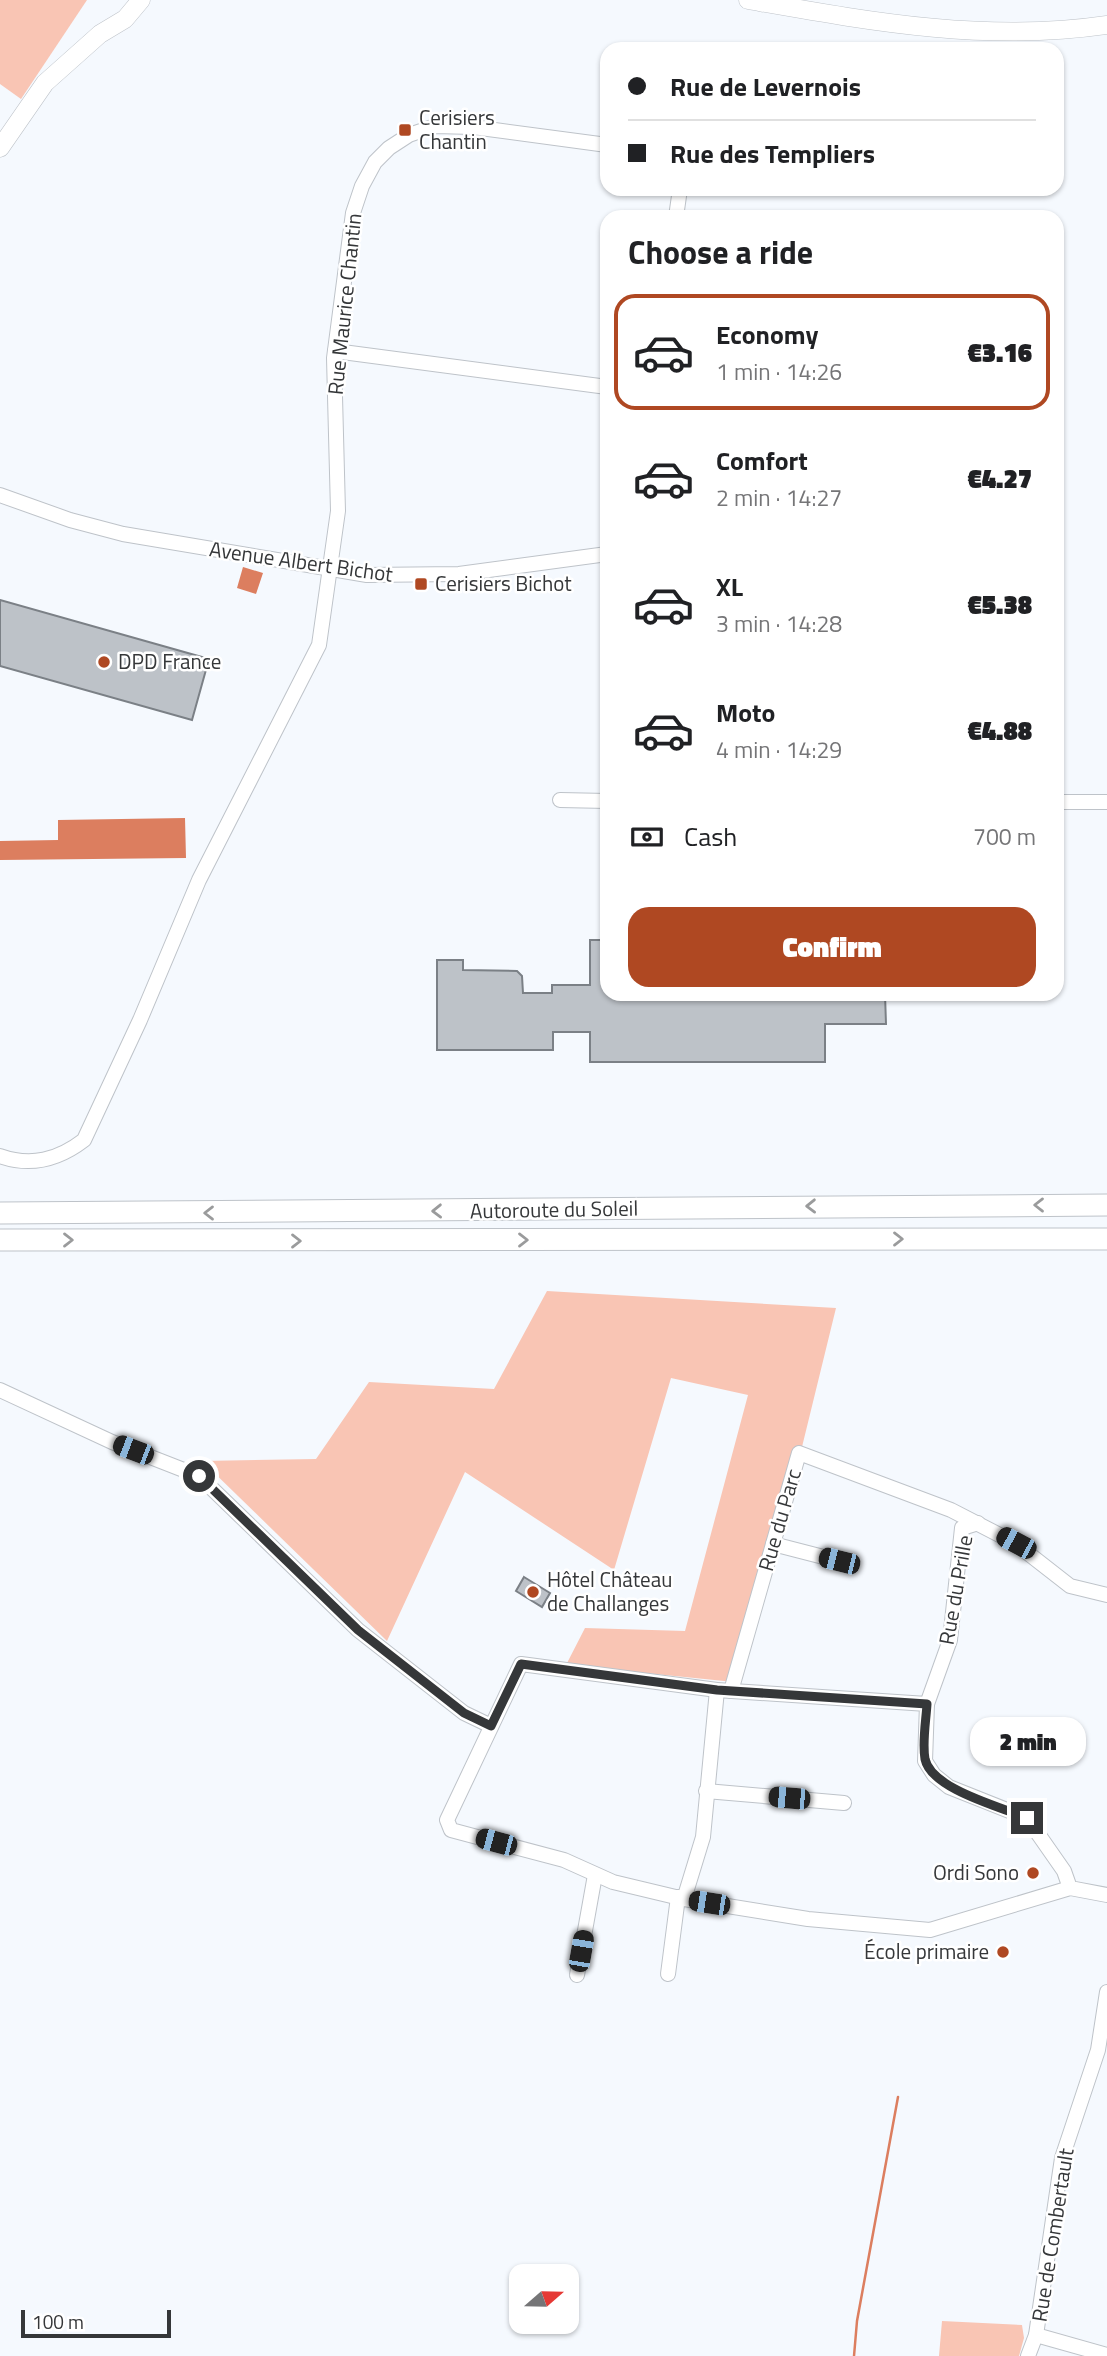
<!DOCTYPE html>
<html lang="en">
<head>
<meta charset="utf-8">
<style>
  :root { --surface:#fff; --page:#f2f2f2; --text:#202124; --muted:#757577; --line:#e0e0e0; --accent:#af4822 }
  body { margin:0; font-family:"Titillium Web",sans-serif; background:var(--page); color:var(--text); height:100vh; display:flex; flex-direction:column; font-size:26px; white-space:nowrap }
  * { box-sizing:border-box; margin:0 }
  p { font-size:23px; color:var(--muted) }
  .icon { flex:none; width:38px; height:38px; fill:none; stroke:currentColor; stroke-width:2; stroke-linecap:round; stroke-linejoin:round }
  .map { position:relative; flex:1; overflow:hidden }
  .panel { position:absolute; left:600px; top:210px; width:464px; height:791px; display:flex; flex-direction:column; background:var(--surface); border-radius:21px; box-shadow:0 2px 5px #0004 }
  .panel>* { flex:none }
  .banner { position:absolute; left:600px; top:42px; width:464px; height:154px; border-radius:21px; box-shadow:0 2px 5px #0004; display:grid; align-content:center; height:154px; padding:0 28px; background:var(--surface) }
  .needle { width:46px; rotate:70deg }
  .tools { position:absolute; left:509px; top:2264px; display:grid; gap:14px }
  .tools a { display:grid; place-items:center; width:70px; height:70px; border-radius:14px; background:var(--surface); box-shadow:0 2px 5px #0004; font-size:35px }
  .scale { position:absolute; left:21px; bottom:18px; width:150px; box-sizing:border-box; padding-left:7px; border:4px solid #353739; border-top:0; font-size:19px; line-height:24px; white-space:nowrap; color:#353739; -webkit-text-stroke:5px #fff; paint-order:stroke }
  .end { position:absolute; width:32px; height:32px; margin:-16px; border:9px solid #353739; background:#fff; box-shadow:0 0 0 4px #fff }
  .from { border-radius:50% }
  .bubble { position:absolute; height:49px; border-radius:21px; background:var(--surface); box-shadow:0 2px 5px #0004; font-size:23px; font-weight:800; line-height:49px; text-align:center }
  .car { position:absolute; width:21px; height:42px; margin:-21px -10px; border-radius:9px; box-shadow:0 0 5px 2px #0007; background:linear-gradient(#222 24%,#8ab4d8 0 40%,#222 0 76%,#8ab4d8 0 86%,#222 0) }
  .banner b { display:flex; align-items:center; gap:24px; height:66px; font-size:26px }
  .banner b+b { border-top:2px solid var(--line) }
  .banner i { width:18px; height:18px; background:var(--text) }
  ul { padding:0; list-style:none }
  li { display:flex; align-items:center; gap:21px; height:116px; margin:0 14px 10px; padding:0 14px; border:4px solid transparent; border-radius:21px }
  li div { flex:1 }
  li b { display:block; font-size:26px }
  li em { font-style:normal; font-weight:800 }
  li.current { border-color:var(--accent) }
  li>.icon { width:63px; height:63px; stroke-width:1.5 }
  h2 { padding:0 28px; font-size:32px; line-height:84px }
  .pay { display:flex; align-items:center; gap:18px; height:77px; padding:0 28px; font-size:26px }
  .pay p { margin-inline-start:auto }
  .primary-button { display:flex; gap:14px; margin-top:auto; padding:14px 28px }
  .primary-button a { flex:1; height:80px; border-radius:21px; background:var(--accent); color:#fff; font-size:28px; font-weight:800; line-height:80px; text-align:center }
  .map>svg:first-child { display:block }
  .green { fill:#f9c5b4 }
  .water { fill:#dc7e5f }
  .lines { fill:none; stroke-linecap:round; stroke-linejoin:round }
  .stream { stroke:#dc7e5f; stroke-width:2.5 }
  .building { fill:#bdc2c8; stroke:#7b8086; stroke-width:2 }
  .minor-casing { stroke:#bec3c9; stroke-width:16 }
  .major-casing { stroke:#bec3c9; stroke-width:19 }
  .highway-casing { stroke:#bec3c9; stroke-width:23 }
  .minor { stroke:#fff; stroke-width:14 }
  .major { stroke:#fff; stroke-width:18 }
  .highway { stroke:#fff; stroke-width:21 }
  .oneway { stroke:#9a9b9c }
  .route { stroke:#353739; stroke-width:9 }
  .poi-dot { fill:#af4822; stroke:#fff; stroke-width:2.5 }
  .labels { text-anchor:middle; stroke-width:5; stroke-linejoin:round; paint-order:stroke }
  .poi-label { font-size:21px; fill:#353739; stroke:#fff; text-anchor:start }
  .street-label { font-size:21px; fill:#353739; stroke:#fff }
</style>
</head>
<body>
<div class="map">
<svg width="1107" height="2356" viewBox="0 0 1107 2356">
  <rect width="100%" height="100%" fill="#f5f9fe"/>
  <g class="green">
    <path d="M 0,0 L 87,0 L 21,99 L 0,84 Z"/>
    <path d="M 547,1291 L 836,1308 L 801,1451 L 734,1682 L 566,1665 L 585,1628 L 685,1631 L 748,1395 L 671,1378 L 614,1570 L 465,1472 L 387,1641 L 202,1461 L 316,1459 L 369,1382 L 494,1389 Z"/>
    <path d="M 942,2321 L 1022,2325 L 1024,2338 L 1019,2356 L 939,2356 Z"/>
  </g>
  <g class="water">
    <path d="M 243,567 L 263,573 L 256,594 L 237,588 Z"/>
    <path d="M 185,818 L 186,858 L 0,860 L 0,841 L 58,840 L 58,820 Z"/>
  </g>
  <g class="lines">
    <path class="stream" d="M 854,2356 L 857,2321 L 898,2097"/>
  </g>
  <g class="building">
    <path d="M 0,600 L 209,659 L 192,720 L 0,666 Z"/>
    <path d="M 590,940 L 607,940 L 607,994 L 885,994 L 886,1024 L 825,1024 L 825,1062 L 590,1062 L 590,1032 L 553,1032 L 553,1050 L 437,1050 L 437,960 L 463,960 L 463,970 L 517,971 L 522,976 L 523,993 L 552,993 L 552,985 L 590,985 Z"/>
    <path d="M 524,1577 L 550,1593 L 542,1607 L 516,1591 Z"/>
  </g>
  <g class="lines">
    <defs>
      <g id="minor">
        <path d="M 676,217 L 680,189"/>
        <path d="M 335,351 L 607,387"/>
        <path d="M 0,495 L 70,520 L 123,534 L 367,575 L 459,574 L 607,554"/>
        <path d="M 560,800 L 607,801"/>
        <path d="M 1057,802 L 1107,802"/>
        <path d="M 0,1156 C 31,1167 58,1160 84,1140 L 140,1020 L 199,880 L 319,645 L 338,511 L 334,358 L 353,213 L 362,186 L 375,162 L 389,148 L 409,135 L 435,126 L 473,127 L 607,145"/>
        <path d="M 0,1390 L 112,1442 L 199,1476 L 358,1630 L 464,1713 L 491,1726"/>
        <path d="M 773,1544 L 839,1561"/>
        <path d="M 731,1691 L 799,1453 L 951,1510 L 1015,1543 L 1070,1586 L 1107,1595"/>
        <path d="M 927,1704 L 950,1640 L 962,1528 L 978,1523"/>
        <path d="M 706,1791 L 844,1803"/>
        <path d="M 1070,1888 L 1064,1871 L 1027,1818 L 949,1787 L 934,1775 L 925,1761 L 927,1704 L 717,1690 L 521,1664 L 447,1820 L 451,1830 L 564,1860 L 613,1882 L 684,1899 L 808,1919 L 930,1930 L 1070,1888 L 1107,1895"/>
        <path d="M 684,1899 L 703,1837 L 717,1690"/>
        <path d="M 668,1974 L 678,1897"/>
        <path d="M 577,1975 L 595,1875"/>
        <path d="M 1036,2335 L 1107,2355"/>
        <path d="M 1028,2356 L 1036,2335 L 1062,2158 L 1098,2050 L 1107,1992"/>
      </g>
      <g id="major">
        <path d="M 748,0 C 868,21 985,43 1107,25"/>
        <path d="M 0,148 L 45,83 L 100,34 L 125,19 L 141,0"/>
      </g>
      <g id="highway">
        <path d="M 0,1213 L 1107,1205"/>
        <path d="M 0,1240 L 1107,1239"/>
      </g>
    </defs>
    <use href="#minor" class="minor-casing"/>
    <use href="#major" class="major-casing"/>
    <use href="#highway" class="highway-casing"/>
    <use href="#minor" class="minor"/>
    <use href="#major" class="major"/>
    <use href="#highway" class="highway"/>
  </g>
  <defs><path id="oneway-chevron" d="M-2-3.5L2.5 0L-2 3.5" fill="none" stroke-width="1.6" stroke-linecap="round" stroke-linejoin="round" transform="scale(1.75)"/></defs>
  <g class="oneway">
    <use href="#oneway-chevron" transform="translate(1039 1205) rotate(180)"/>
    <use href="#oneway-chevron" transform="translate(811 1206) rotate(179)"/>
    <use href="#oneway-chevron" transform="translate(437 1211) rotate(179)"/>
    <use href="#oneway-chevron" transform="translate(209 1213) rotate(180)"/>
    <use href="#oneway-chevron" transform="translate(898 1239)"/>
    <use href="#oneway-chevron" transform="translate(68 1240)"/>
    <use href="#oneway-chevron" transform="translate(523 1240)"/>
    <use href="#oneway-chevron" transform="translate(296 1241)"/>
  </g>
  <g class="lines">
    <path class="route" d="M 199,1476 L 358,1630 L 464,1713 L 491,1726 L 521,1664 L 717,1690 L 927,1704 C 926,1721 922,1742 925,1759 C 931,1789 1001,1807 1027,1818"/>
  </g>
  <g class="poi-dot">
    <rect x="398" y="123" width="14" height="14" rx="3.5"/>
    <rect x="414" y="577" width="14" height="14" rx="3.5"/>
    <circle cx="104" cy="662" r="7"/>
    <circle cx="533" cy="1592" r="7"/>
    <circle cx="1033" cy="1873" r="7"/>
    <circle cx="1003" cy="1952" r="7"/>
  </g>
  <g class="labels">
    <g class="poi-label">
      <text x="419" y="125">Cerisiers<tspan x="419" dy="24">Chantin</tspan></text>
      <text x="435" y="591">Cerisiers Bichot</text>
      <text x="118" y="669">DPD France</text>
      <text x="547" y="1587">Hôtel Château<tspan x="547" dy="24">de Challanges</tspan></text>
      <text x="1019" y="1880" text-anchor="end">Ordi Sono</text>
      <text x="989" y="1959" text-anchor="end">École primaire</text>
    </g>
    <g class="street-label">
      <text transform="translate(345 304) rotate(-84)" y="7">Rue Maurice Chantin</text>
      <text transform="translate(301 562) rotate(8)" y="7">Avenue Albert Bichot</text>
      <text transform="translate(554 1210) rotate(-1)" y="7">Autoroute du Soleil</text>
      <text transform="translate(780 1520) rotate(-74)" y="7">Rue du Parc</text>
      <text transform="translate(956 1590) rotate(-80)" y="7">Rue du Prille</text>
      <text transform="translate(1053 2235) rotate(-81)" y="7">Rue de Combertault</text>
    </g>
  </g>
</svg>
<div class="tools">
<a><svg class="needle" viewBox="-14 -14 28 28"><path d="M0-13l5 13h-10z" fill="#e53935"/><path d="M0 13l5-13h-10z" fill="#757577"/></svg></a>
</div>
<div class="scale">100 m</div>
<i class="end from" style="left:199px;top:1476px"></i>
<i class="end" style="left:1027px;top:1818px"></i>
<div class="bubble" style="left:970px;top:1717px;width:116px">2 min</div>
<i class="car" style="left:133px;top:1450px;rotate:291deg"></i>
<i class="car" style="left:1016px;top:1543px;rotate:298deg"></i>
<i class="car" style="left:839px;top:1561px;rotate:284deg"></i>
<i class="car" style="left:789px;top:1798px;rotate:275deg"></i>
<i class="car" style="left:496px;top:1842px;rotate:285deg"></i>
<i class="car" style="left:709px;top:1903px;rotate:279deg"></i>
<i class="car" style="left:581px;top:1951px;rotate:10deg"></i>
<div class="banner">
<b><i class="from"></i>Rue de Levernois</b>
<b><i></i>Rue des Templiers</b>
</div>
<section class="panel">
<h2>Choose a ride</h2>
<ul>
<li class="current"><svg class="icon" aria-label="car" viewBox="0 0 24 24"><path d="M5 17H2v-5l4-1 3-4h7l3 4 3 1v5h-3M9 17h6M6 11h13"/><circle cx="7" cy="17" r="2"/><circle cx="17" cy="17" r="2"/></svg><div><b>Economy</b><p>1 min · 14:26</p></div><em>€3.16</em></li>
<li><svg class="icon" aria-label="car" viewBox="0 0 24 24"><path d="M5 17H2v-5l4-1 3-4h7l3 4 3 1v5h-3M9 17h6M6 11h13"/><circle cx="7" cy="17" r="2"/><circle cx="17" cy="17" r="2"/></svg><div><b>Comfort</b><p>2 min · 14:27</p></div><em>€4.27</em></li>
<li><svg class="icon" aria-label="car" viewBox="0 0 24 24"><path d="M5 17H2v-5l4-1 3-4h7l3 4 3 1v5h-3M9 17h6M6 11h13"/><circle cx="7" cy="17" r="2"/><circle cx="17" cy="17" r="2"/></svg><div><b>XL</b><p>3 min · 14:28</p></div><em>€5.38</em></li>
<li><svg class="icon" aria-label="car" viewBox="0 0 24 24"><path d="M5 17H2v-5l4-1 3-4h7l3 4 3 1v5h-3M9 17h6M6 11h13"/><circle cx="7" cy="17" r="2"/><circle cx="17" cy="17" r="2"/></svg><div><b>Moto</b><p>4 min · 14:29</p></div><em>€4.88</em></li>
</ul>
<div class="pay"><svg class="icon" aria-label="cash" viewBox="0 0 24 24"><path d="M3 7h18v10H3z"/><circle cx="12" cy="12" r="2"/></svg>Cash<p>700 m</p></div>
<div class="primary-button"><a>Confirm</a></div>
</section>
</div>
</body>
</html>
